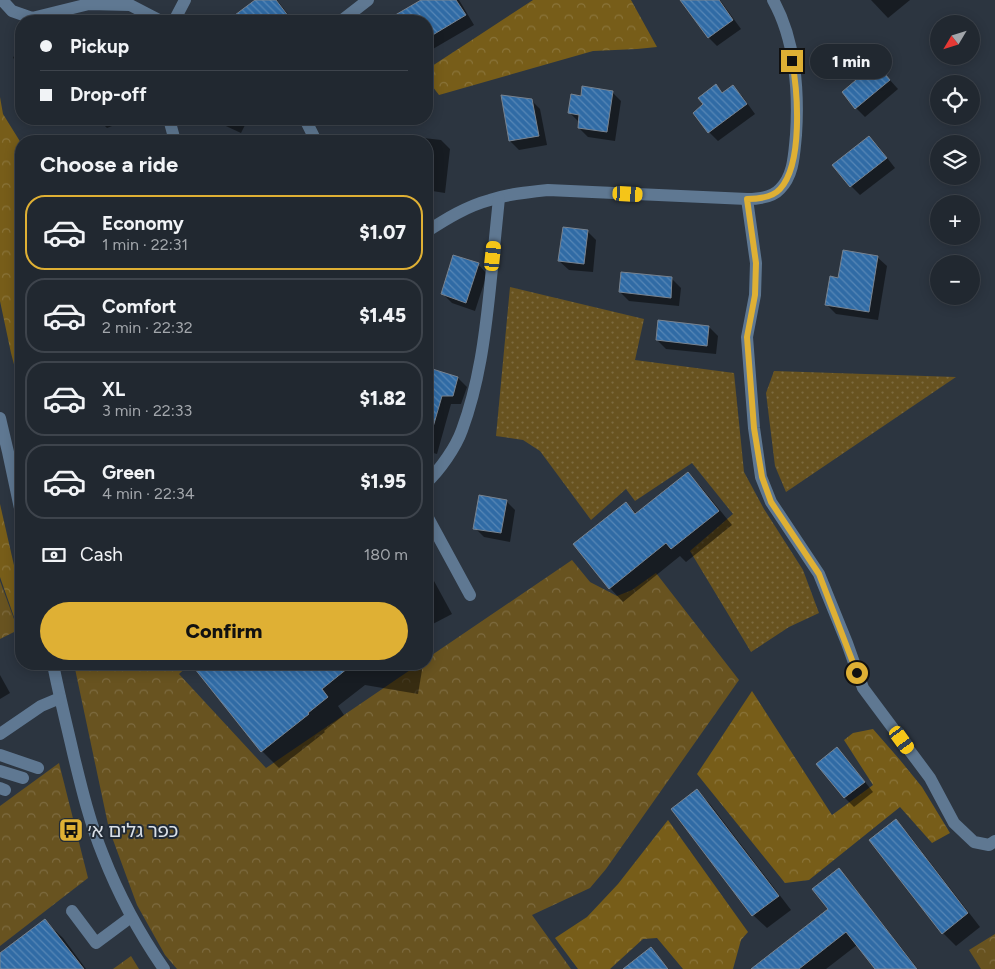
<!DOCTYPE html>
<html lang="en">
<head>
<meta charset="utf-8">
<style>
  :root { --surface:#212830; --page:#2d343c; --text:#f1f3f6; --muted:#a2a6ab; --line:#3e444c; --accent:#dfb034 }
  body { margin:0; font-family:Figtree,"Noto Sans Hebrew",sans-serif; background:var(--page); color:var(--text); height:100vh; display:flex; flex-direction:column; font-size:19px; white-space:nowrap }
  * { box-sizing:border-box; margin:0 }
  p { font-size:16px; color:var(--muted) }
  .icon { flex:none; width:28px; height:28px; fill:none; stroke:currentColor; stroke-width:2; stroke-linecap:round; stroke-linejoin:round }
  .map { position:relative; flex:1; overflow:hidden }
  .side { position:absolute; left:15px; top:135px; width:418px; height:535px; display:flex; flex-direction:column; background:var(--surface); border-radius:20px; box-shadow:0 2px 12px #0003,0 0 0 1px var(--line) }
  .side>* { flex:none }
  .guide { position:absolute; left:15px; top:15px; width:418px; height:110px; border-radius:20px; box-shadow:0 2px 12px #0003,0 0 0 1px var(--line); display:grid; align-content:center; height:110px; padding:0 25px; background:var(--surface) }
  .needle { width:32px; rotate:232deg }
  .tools { position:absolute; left:930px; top:15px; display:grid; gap:10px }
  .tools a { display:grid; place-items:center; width:50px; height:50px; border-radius:50%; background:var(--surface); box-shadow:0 2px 12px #0003,0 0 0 1px var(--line); font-size:25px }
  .end { position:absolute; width:22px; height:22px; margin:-11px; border:6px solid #dfb034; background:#111; box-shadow:0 0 0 2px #111 }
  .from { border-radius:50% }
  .bubble { position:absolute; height:35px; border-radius:18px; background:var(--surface); box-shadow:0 2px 12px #0003,0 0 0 1px var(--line); font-size:16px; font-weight:800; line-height:35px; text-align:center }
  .car { position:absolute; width:15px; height:30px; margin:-15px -8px; border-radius:6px; box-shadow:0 0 4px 1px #0007; background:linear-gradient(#f5c518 24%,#345 0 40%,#f5c518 0 76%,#345 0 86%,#f5c518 0) }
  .guide b { display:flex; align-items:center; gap:18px; height:48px; font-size:19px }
  .guide b+b { border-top:1px solid var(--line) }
  .guide i { width:12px; height:12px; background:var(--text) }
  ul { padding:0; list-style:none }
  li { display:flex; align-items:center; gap:15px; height:75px; margin:0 10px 8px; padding:0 15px; border:2px solid var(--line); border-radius:20px }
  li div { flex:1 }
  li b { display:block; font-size:19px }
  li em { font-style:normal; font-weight:800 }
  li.current { border-color:var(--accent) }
  li>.icon { width:45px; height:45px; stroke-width:1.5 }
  h2 { padding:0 25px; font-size:22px; line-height:60px }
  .pay { display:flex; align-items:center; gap:12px; height:55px; padding:0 25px; font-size:19px }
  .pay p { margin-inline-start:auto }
  .primary-button { display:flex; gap:10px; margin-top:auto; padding:10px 25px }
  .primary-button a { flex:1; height:58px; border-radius:30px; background:var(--accent); color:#111; font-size:20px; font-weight:800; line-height:58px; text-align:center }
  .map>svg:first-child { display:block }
  .grass { fill:url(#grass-dots) }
  .forest { fill:url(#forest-crowns) }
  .park { fill:url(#park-crowns) }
  .shadow { fill:#0007 }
  .building { fill:url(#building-back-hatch); stroke:#788390 }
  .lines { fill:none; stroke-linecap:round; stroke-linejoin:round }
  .minor { stroke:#5f7892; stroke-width:12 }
  .route { stroke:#dfb034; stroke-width:6 }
  .labels { text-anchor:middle; stroke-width:4; stroke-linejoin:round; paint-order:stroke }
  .poi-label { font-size:19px; fill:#dae0e7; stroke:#222b36; text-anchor:start }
</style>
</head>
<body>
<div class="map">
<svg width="995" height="969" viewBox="0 0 995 969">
  <defs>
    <pattern id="grass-dots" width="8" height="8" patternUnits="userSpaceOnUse" patternTransform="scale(1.25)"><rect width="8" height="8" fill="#685320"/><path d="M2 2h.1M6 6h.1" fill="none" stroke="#7d6b40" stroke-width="1.8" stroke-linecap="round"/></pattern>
    <pattern id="forest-crowns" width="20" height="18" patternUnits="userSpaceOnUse" patternTransform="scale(1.25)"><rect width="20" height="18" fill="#775d19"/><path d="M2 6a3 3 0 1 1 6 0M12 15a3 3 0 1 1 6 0" fill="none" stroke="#8a743a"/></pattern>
    <pattern id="park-crowns" width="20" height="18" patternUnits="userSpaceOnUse" patternTransform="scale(1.25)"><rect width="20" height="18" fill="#685320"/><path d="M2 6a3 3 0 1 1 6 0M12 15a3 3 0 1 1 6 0" fill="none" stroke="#7d6b40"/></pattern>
    <pattern id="building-back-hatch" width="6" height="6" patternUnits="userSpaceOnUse" patternTransform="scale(1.25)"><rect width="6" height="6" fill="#306ba5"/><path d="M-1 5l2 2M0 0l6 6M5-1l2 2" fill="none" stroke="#5787b6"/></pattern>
  </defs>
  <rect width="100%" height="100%" fill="#2c3540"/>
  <g class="grass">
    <path d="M 510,287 L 644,319 L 635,360 L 734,373 L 744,472 L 764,509 L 803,570 L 819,613 L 789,627 L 751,652 L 690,551 L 733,514 L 692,463 L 635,501 L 626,489 L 591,520 L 540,451 L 523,440 L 496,436 Z"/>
    <path d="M 774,371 L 956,377 L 786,492 L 775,466 L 766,393 Z"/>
  </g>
  <g class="forest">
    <path d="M 533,0 L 631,0 L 657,47 L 637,49 L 593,51 L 439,95 L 426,78 L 426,70 Z"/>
    <path d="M 0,97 L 3,114 L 21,143 L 21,391 L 11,353 L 0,301 Z"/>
    <path d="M 0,504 L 21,596 L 21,632 L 20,634 L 0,577 Z"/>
    <path d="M 752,691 L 832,815 L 873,785 L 844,740 L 853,733 L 873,729 L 900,760 L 922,787 L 950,833 L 932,843 L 900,807 L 809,880 L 785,883 L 697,774 Z"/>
    <path d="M 668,820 L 748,932 L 741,940 L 733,969 L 683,969 L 657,938 L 643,939 L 610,969 L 578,969 L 555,938 L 587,917 L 618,884 Z"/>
  </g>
  <g class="park">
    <path d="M 572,560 L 590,582 L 617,596 L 632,590 L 656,573 L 739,680 L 606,869 L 590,888 L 532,915 L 571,969 L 177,969 L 165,955 L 137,905 L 109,829 L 74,664 L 190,664 L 179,674 L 266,768 L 419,664 L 426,664 L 426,659 Z"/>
    <path d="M 0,581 L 18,630 L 0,639 Z"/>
    <path d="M 59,763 L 88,878 L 0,946 L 0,806 Z"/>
    <path d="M 995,934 L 995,969 L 981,969 L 969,950 Z"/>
    <path d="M 131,956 L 139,969 L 113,969 Z"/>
  </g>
  <g class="shadow">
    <path d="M 257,0 L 277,0 L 293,21 L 239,21 L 235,16 Z"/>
    <path d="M 423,0 L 459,0 L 474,25 L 426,53 L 426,21 L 411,21 Z"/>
    <path d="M 681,0 L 720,0 L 741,29 L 717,46 L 708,37 Z"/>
    <path d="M 871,0 L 910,0 L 888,18 Z"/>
    <path d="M 21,53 L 21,75 L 13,57 Z"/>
    <path d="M 870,58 L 898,89 L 865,117 L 856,108 L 858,80 Z"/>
    <path d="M 716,86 L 723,94 L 733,87 L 742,96 L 755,114 L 718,141 L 709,132 L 694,113 L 705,105 Z"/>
    <path d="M 612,92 L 621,101 L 615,141 L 588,137 L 579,128 L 580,123 L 570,113 L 582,97 Z"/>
    <path d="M 531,100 L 540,109 L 547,145 L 519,150 L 510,141 Z"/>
    <path d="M 98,119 L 130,119 L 107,128 Z"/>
    <path d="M 213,119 L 248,119 L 241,133 L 215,121 Z"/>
    <path d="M 415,137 L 441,140 L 450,149 L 445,193 L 426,190 L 426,141 L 414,141 Z"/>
    <path d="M 869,138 L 878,146 L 895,168 L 860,195 L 851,186 Z"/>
    <path d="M 587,231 L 596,240 L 593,272 L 569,270 L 559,261 Z"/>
    <path d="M 877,257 L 887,266 L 878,320 L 836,314 L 827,305 L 839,279 Z"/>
    <path d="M 478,264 L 487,274 L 475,311 L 452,303 L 443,294 Z"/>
    <path d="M 672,279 L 681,288 L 679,306 L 629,301 L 620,292 Z"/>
    <path d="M 709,327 L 718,336 L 716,354 L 666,349 L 657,340 Z"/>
    <path d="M 426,368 L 458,378 L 467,387 L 461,404 L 451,404 L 437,454 L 426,451 Z"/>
    <path d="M 688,474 L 701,487 L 732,525 L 686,562 L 680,556 L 623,602 L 610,588 L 626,503 L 637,514 Z"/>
    <path d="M 506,501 L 515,510 L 510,542 L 484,537 L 475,528 Z"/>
    <path d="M 426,573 L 434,581 L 452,614 L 427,627 L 426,627 Z"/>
    <path d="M 207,664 L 423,664 L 418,694 L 365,685 L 338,706 L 344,715 L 324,731 L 325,732 L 279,768 L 262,751 L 198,671 Z"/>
    <path d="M 0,675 L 10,693 L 0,699 Z"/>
    <path d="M 846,758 L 873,792 L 854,807 L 845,798 L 818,764 Z"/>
    <path d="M 697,791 L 710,804 L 791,910 L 767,928 L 753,915 Z"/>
    <path d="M 896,821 L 909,835 L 980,927 L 956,946 L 943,933 Z"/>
    <path d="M 838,870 L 850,882 L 918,969 L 876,969 L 857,945 L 826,969 L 760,969 L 830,909 Z"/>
    <path d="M 45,921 L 63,938 L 86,969 L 0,969 L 0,955 Z"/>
    <path d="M 651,949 L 669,969 L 625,969 Z"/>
  </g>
  <g class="building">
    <path d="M 255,0 L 276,0 L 292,21 L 227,21 Z"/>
    <path d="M 421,0 L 456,0 L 466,15 L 426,39 L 426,21 L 385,21 Z"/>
    <path d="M 680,0 L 719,0 L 733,20 L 708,38 Z"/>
    <path d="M 870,56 L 890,80 L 855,109 L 842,92 L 856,80 L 850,72 Z"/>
    <path d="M 716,84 L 722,93 L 733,85 L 747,104 L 708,133 L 693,113 L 703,104 L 698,98 Z"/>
    <path d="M 582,86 L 613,91 L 607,132 L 578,128 L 579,115 L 568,113 L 571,94 L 581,96 Z"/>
    <path d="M 501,95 L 532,99 L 539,136 L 509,141 Z"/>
    <path d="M 869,136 L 887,158 L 850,187 L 832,165 Z"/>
    <path d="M 563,227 L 588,230 L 584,264 L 558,261 Z"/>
    <path d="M 843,250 L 878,256 L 869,312 L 825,305 L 830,276 L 838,278 Z"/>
    <path d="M 453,255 L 479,263 L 466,303 L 441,294 Z"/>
    <path d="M 621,272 L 672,277 L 671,298 L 619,292 Z"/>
    <path d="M 658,320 L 709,326 L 707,346 L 656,340 Z"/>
    <path d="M 426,367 L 458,377 L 453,396 L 442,396 L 431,434 L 426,433 Z"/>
    <path d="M 688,472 L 719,511 L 671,549 L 666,543 L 609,589 L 573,544 L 626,502 L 635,514 Z"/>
    <path d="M 479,495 L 507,500 L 501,533 L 473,529 Z"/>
    <path d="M 191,664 L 353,664 L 322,689 L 328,697 L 308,713 L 309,714 L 261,752 Z"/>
    <path d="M 837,747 L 865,782 L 844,798 L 816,764 Z"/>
    <path d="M 697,789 L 779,896 L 752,916 L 671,809 Z"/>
    <path d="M 896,819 L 968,913 L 942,934 L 869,840 Z"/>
    <path d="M 839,868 L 917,969 L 875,969 L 846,932 L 799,969 L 751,969 L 828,909 L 812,889 Z"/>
    <path d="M 45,919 L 84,969 L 0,969 L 0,953 Z"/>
    <path d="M 651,947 L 668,969 L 623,969 Z"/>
  </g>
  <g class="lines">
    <g class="minor">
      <path d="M 2,0 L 12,11 L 32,18 L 89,4 L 130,5 L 161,21"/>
      <path d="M 174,21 L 185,0"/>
      <path d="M 341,21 L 368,0"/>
      <path d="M 169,119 L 175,141"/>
      <path d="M 305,119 L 316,141"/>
      <path d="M 747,199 L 756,263 L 755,295 L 747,337 L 754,428 L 761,477 L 771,502 L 819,574 L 847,643 L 863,688 L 930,778 L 954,823 L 974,842 L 989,845 L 995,841"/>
      <path d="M 426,232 C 446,219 467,206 490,200 C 508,194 528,192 548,190 L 747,199 C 758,199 772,198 780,189 C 794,175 794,154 796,135 C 799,91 795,39 773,0"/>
      <path d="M 0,418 L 8,452 L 21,513"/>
      <path d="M 426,483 C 440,470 456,447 462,430 C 479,384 485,336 490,288 C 493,258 496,228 499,198"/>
      <path d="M 426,514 L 470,595"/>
      <path d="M 53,664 C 59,695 67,726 74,757 C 82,790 90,823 103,855 C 119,896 139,933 164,969"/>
      <path d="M 0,734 L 41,706 L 60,698"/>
      <path d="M 0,755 L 38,768"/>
      <path d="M 0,771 L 23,778"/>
      <path d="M 0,788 L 5,790"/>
      <path d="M 72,911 L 96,943 L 131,917"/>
    </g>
  </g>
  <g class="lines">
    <path class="route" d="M 792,61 C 798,93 803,164 780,189 C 772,198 758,199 747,199 L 756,263 L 755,295 L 747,337 L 754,428 L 762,477 L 771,502 L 819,574 L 857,673"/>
  </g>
  <defs>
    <symbol id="bus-square" viewBox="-11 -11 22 22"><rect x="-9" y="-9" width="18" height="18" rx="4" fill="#dfb034" stroke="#222b36"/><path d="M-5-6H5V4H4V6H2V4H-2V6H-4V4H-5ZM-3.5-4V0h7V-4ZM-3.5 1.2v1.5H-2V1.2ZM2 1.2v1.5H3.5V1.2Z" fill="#111"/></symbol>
  </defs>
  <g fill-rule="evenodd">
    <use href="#bus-square" x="57" y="816" width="28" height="28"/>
  </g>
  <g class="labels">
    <g class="poi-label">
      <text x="88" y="837">כפר גלים א׳</text>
    </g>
  </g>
</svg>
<div class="tools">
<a><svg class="needle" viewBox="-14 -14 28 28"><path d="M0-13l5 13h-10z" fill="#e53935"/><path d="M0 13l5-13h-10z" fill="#a2a6ab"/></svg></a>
<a><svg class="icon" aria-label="locate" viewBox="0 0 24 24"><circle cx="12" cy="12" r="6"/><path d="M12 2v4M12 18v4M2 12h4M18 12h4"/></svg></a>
<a><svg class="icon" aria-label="layers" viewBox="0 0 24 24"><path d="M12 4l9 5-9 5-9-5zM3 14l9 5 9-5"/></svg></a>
<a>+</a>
<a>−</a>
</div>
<i class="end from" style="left:857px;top:673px"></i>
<i class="end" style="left:792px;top:61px"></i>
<div class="bubble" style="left:810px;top:44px;width:82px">1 min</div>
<i class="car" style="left:628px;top:194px;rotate:93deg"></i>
<i class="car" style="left:493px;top:256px;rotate:6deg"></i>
<i class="car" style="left:902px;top:740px;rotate:144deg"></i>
<div class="guide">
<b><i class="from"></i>Pickup</b>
<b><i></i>Drop-off</b>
</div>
<section class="side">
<h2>Choose a ride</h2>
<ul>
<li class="current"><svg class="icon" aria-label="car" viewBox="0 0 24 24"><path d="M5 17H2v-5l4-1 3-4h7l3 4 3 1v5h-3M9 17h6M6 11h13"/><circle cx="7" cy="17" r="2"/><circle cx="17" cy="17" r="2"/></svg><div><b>Economy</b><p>1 min · 22:31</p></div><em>$1.07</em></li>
<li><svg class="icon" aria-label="car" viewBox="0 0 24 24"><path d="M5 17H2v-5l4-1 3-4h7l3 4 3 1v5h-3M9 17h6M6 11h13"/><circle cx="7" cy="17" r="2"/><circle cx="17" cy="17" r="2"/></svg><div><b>Comfort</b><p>2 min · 22:32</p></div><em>$1.45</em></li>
<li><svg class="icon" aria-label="car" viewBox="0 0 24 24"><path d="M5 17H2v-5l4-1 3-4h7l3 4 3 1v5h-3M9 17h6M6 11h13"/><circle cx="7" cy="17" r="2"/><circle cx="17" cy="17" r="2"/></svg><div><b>XL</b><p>3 min · 22:33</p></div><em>$1.82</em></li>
<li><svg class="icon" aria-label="car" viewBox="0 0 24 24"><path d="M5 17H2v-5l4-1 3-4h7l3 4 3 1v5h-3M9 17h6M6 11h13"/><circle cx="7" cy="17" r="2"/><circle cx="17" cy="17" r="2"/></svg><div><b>Green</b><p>4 min · 22:34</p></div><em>$1.95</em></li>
</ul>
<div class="pay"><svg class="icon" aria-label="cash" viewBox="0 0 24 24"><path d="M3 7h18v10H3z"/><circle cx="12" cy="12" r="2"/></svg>Cash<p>180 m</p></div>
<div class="primary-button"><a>Confirm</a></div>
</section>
</div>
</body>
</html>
